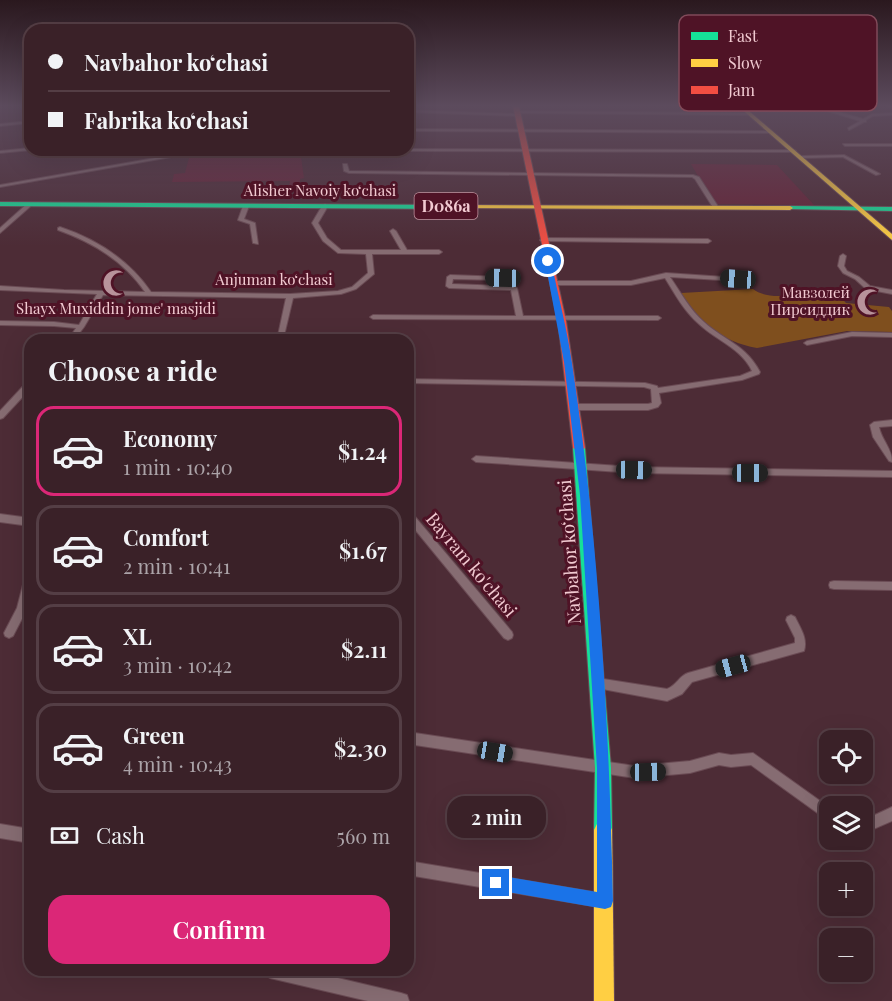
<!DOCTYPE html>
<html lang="en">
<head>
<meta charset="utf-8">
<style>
  :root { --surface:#3a2128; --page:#412930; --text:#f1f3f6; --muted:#aba3a8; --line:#543e45; --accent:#db2777 }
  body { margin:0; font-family:"Playfair Display",serif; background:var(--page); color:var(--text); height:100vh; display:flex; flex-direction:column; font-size:22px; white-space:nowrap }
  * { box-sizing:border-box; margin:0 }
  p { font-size:20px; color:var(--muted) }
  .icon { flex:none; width:33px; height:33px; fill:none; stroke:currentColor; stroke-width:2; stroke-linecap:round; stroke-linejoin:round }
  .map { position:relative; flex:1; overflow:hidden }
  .sheet { position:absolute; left:24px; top:334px; width:390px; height:642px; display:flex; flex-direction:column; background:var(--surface); border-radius:18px; box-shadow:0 6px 24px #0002,0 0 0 2px var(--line) }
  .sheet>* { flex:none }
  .banner { position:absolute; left:24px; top:24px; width:390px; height:132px; border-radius:18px; box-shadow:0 6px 24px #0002,0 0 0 2px var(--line); display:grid; align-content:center; height:132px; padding:0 24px; background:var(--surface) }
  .tools { position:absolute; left:819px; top:730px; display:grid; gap:12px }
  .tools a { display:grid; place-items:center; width:54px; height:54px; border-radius:12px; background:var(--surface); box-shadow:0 6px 24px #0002,0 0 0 2px var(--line); font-size:30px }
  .end { position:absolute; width:27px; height:27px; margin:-14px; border:8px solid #1a73e8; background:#fff; box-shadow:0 0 0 3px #fff }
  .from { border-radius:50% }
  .bubble { position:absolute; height:42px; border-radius:18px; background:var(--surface); box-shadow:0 6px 24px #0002,0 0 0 2px var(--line); font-size:20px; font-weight:600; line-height:42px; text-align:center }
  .car { position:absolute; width:18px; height:36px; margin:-18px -9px; border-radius:8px; box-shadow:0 0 4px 2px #0007; background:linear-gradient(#222 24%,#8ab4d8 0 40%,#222 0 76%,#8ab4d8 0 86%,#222 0) }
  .banner b { display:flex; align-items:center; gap:21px; height:57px; font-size:22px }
  .banner b+b { border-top:2px solid var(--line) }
  .banner i { width:15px; height:15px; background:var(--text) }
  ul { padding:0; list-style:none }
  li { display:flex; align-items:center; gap:18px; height:90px; margin:0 12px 9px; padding:0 12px; border:3px solid var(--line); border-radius:18px }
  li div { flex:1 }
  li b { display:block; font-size:22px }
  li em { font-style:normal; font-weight:600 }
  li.on { border-color:var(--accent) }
  li>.icon { width:54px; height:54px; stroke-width:1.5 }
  h2 { padding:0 24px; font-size:27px; line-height:72px }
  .pay { display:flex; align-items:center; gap:15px; height:66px; padding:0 24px; font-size:22px }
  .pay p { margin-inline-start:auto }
  .cta { display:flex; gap:12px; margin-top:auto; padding:12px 24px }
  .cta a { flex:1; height:69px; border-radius:18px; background:var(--accent); color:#fff; font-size:24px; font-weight:600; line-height:69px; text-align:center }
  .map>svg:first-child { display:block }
  .built { fill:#652437 }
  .green { fill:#7f4f1e }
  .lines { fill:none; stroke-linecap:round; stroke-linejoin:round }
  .street-casing { stroke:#6a4b54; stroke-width:2 }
  .fast-casing { stroke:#6a4b54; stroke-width:2 }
  .slow-casing { stroke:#6a4b54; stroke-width:2 }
  .jam-casing { stroke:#6a4b54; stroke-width:2 }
  .street { fill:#866c72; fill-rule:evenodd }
  .fast { fill:#16e098; fill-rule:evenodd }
  .slow { fill:#ffcf43; fill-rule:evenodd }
  .jam { fill:#f24e42; fill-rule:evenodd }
  .route { fill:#1a73e8 }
  .labels { text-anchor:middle; stroke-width:6; stroke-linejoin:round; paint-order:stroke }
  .far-street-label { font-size:15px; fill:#f1cad1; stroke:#4f1326 }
  .far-poi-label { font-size:15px; fill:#f1cad1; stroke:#4f1326; text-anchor:end }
  .shield { fill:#4f1326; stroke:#c0939e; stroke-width:1.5 }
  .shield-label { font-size:16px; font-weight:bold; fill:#f1cad1 }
  .street-label { font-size:18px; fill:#f1cad1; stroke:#4f1326 }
  .key { fill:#4f1326; stroke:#804a59; stroke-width:1.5 }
  .key-label { font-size:16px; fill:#f1cad1 }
</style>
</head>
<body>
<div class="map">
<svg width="892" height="1001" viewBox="0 0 892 1001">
  <rect width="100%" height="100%" fill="#4d2c36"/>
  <g class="built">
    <path d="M 221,150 L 300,150 L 304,178 L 300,179 L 300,185 L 289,186 L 290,181 L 172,182 L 174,174 L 185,173 L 190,154 Z"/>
    <path d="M 691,164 L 777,165 L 814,205 L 714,204 Z"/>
  </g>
  <path class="green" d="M 753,289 C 778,308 827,279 846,303 L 889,307 L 892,311 L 892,332 L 847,331 L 757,348 C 722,342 700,322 681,293 Z"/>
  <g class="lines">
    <defs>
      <g id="street">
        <path d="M 811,106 L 818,106 L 863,119 L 872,114 L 892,113 L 892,115 L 873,116 L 866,120 L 866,122 L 864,122 L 849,130 L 848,128 L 860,121 Z"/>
        <path d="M 888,106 L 892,106 L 892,108 Z"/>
        <path d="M 408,110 L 519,114 L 521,115 L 519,116 L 408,112 Z"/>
        <path d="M 518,111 L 750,113 L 752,114 L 750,115 L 517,113 Z"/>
        <path d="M 30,121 L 30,123 L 0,126 L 0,124 Z"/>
        <path d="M 408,129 L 771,131 L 773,132 L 771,133 L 408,131 Z"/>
        <path d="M 843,144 L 892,144 L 892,146 L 845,146 Z"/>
        <path d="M 30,148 L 31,150 L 0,153 L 0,151 Z"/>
        <path d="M 408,149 L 794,150 L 796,151 L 794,152 L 402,151 L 400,150 L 408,150 Z"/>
        <path d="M 201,150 L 211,150 L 0,187 L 0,185 Z"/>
        <path d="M 844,155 L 880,174 L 876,175 L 843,157 L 801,158 L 799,157 L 801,156 Z"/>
        <path d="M 343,164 L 347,164 L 349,171 L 693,175 L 699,177 L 719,208 L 714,209 L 695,179 L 692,177 L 349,173 L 344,171 Z"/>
        <path d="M 28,203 L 33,204 L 0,233 L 0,228 Z"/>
        <path d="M 246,204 L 249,206 L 244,219 L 255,223 L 258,244 L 253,243 L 250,224 L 238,220 L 243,206 Z"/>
        <path d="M 325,204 L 328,206 L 318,223 L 327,238 L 341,250 L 401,250 L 390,231 L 393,229 L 396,231 L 407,250 L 439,250 L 442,252 L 439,254 L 372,254 L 374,274 L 356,289 L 341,294 L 293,298 L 283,340 L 277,340 L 286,298 L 103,295 L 84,327 L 74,340 L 68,340 L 76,328 L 54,326 L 0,325 L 0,321 L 54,322 L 79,325 L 97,294 L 0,290 L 0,286 L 64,290 L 145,292 C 124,261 92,242 58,230 L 58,228 L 60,227 C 96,239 129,260 151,292 L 290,294 L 338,291 L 352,287 L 368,273 L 366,254 L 338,253 L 323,241 L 312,223 L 322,206 Z"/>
        <path d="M 543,238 L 708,239 L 711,241 L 708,243 L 541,241 L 540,240 Z"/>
        <path d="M 843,254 L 846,256 L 844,266 L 847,271 L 859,277 L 870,286 L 892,290 L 892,294 L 866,289 L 855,279 L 843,273 L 838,266 L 840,256 Z"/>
        <path d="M 666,273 L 740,278 L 741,279 L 738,281 L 670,277 C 681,293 690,310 704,322 C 725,341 746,345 760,372 L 759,374 L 742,380 L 659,393 L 661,403 L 658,407 L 648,410 L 575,410 L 571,407 L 575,404 L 648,404 L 652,403 L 651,389 L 644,387 L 408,383 L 408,379 L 645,383 L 657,386 L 658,388 L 740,376 L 752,371 C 741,348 717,341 699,324 C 684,311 675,294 665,278 L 631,285 L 553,285 L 550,283 L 553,281 L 631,281 Z"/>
        <path d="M 450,275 L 505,277 L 508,286 L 514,286 L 517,288 L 523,316 L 658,316 L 661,318 L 658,320 L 373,319 L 370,317 L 373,315 L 516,316 L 511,290 L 449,288 L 446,286 L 447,277 ZM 453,279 L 500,280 L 502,286 L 452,284 Z"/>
        <path d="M 852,332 L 892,333 L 892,337 L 852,336 L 807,345 L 804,343 L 807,341 Z"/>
        <path d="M 27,382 L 30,382 L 30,389 L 3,418 L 0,419 L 0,411 Z"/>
        <path d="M 892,420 L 892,426 L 879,427 C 882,441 892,448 892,462 L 889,461 L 873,437 L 870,425 L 874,422 Z"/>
        <path d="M 476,456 L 634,467 L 892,471 L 892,477 L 634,473 L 476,462 L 472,459 Z"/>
        <path d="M 408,511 L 411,512 L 512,632 L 513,635 L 512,638 L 508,640 L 504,638 L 408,521 Z"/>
        <path d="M 0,514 L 30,518 L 30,526 L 0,522 Z"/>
        <path d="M 30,573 L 30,598 L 27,609 L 13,636 L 9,638 L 5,636 L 4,633 L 17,608 L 25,577 L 26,574 Z"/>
        <path d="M 834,581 L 892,582 L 892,590 L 834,589 L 830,588 L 829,585 L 830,582 Z"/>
        <path d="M 791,615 L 795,617 C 800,628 808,638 804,651 L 692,682 L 682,694 L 667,701 L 597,688 L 593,687 L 591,683 L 593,679 L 597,678 L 667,689 C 677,685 679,676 688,673 L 795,643 L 795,638 L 786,620 L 787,617 Z"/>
        <path d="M 408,732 L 635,766 L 690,761 L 719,753 L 731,755 L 753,753 L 830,808 L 830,822 L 751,765 L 731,767 L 719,765 L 690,773 L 635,778 L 408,744 Z"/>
        <path d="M 892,807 L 892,821 L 862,834 L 862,821 Z"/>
        <path d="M 0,824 L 30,829 L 30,843 L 0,838 Z"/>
        <path d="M 408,861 L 605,894 L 610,896 L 612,901 L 610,906 L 605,908 L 408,875 Z"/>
        <path d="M 263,970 L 304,970 L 401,993 L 407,995 L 409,1001 L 368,1001 L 270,978 L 265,975 Z"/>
      </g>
      <g id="fast">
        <path d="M 0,202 L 453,205 L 456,207 L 453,209 L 0,206 Z"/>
        <path d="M 790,206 L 892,207 L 892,211 L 788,209 L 788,207 Z"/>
        <path d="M 579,444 L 585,448 L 611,768 L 612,830 L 609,836 L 603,839 L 597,836 L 594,830 L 595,768 L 573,448 Z"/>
      </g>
      <g id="slow">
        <path d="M 738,106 L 743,106 L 892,234 L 892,240 Z"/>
        <path d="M 453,205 L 790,206 L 793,208 L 790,210 L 451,208 L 451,206 Z"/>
        <path d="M 603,821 L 609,824 L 612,830 L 614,1001 L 594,1001 L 594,830 L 597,824 Z"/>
      </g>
      <path id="jam" d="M 513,106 L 519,106 L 566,321 L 585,448 L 579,452 L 573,448 L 558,321 Z"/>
    </defs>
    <use href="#street" class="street-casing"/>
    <use href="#fast" class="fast-casing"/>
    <use href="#slow" class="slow-casing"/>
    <use href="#jam" class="jam-casing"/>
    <use href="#street" class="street"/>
    <use href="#fast" class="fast"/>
    <use href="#slow" class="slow"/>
    <use href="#jam" class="jam"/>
  </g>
  <linearGradient id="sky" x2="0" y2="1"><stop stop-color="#2a181e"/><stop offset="0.43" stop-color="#5c4b5d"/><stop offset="1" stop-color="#5c4b5d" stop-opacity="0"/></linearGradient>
  <rect width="892" height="246" fill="url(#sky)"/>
  <path class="route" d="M 548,259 L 551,261 C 558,295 567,329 572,363 C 599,541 609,722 613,901 L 611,907 L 605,909 L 496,890 L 490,888 L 488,883 L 490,877 L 496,875 L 597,892 L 597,768 L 580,495 L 564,362 L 545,261 Z"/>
  <defs>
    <symbol id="mosque-bare" viewBox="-9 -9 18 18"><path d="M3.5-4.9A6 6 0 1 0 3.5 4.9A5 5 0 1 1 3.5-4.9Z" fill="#b8939b" stroke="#4f1326" stroke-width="2.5" paint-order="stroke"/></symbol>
  </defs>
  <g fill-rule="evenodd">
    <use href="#mosque-bare" x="97" y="264" width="38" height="38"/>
    <use href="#mosque-bare" x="851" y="283" width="38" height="38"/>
  </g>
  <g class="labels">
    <g class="far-street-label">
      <text x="320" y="196">Alisher Navoiy koʻchasi</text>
      <text x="274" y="285">Anjuman koʻchasi</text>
    </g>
    <g class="far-poi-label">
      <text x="850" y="298">Мавзолей<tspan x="850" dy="17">Пирсиддик</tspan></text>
      <text x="116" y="314" text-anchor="middle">Shayx Muxiddin jome' masjidi</text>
    </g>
    <rect class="shield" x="414.5" y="193" width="63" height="26" rx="4.5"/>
    <g class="shield-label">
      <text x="446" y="212">D086a</text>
    </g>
    <g class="street-label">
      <text transform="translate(570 552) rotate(-94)" y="6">Navbahor koʻchasi</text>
      <text transform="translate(471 565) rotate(50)" y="6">Bayram ko'chasi</text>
    </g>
  </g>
  <rect x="679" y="15" width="198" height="96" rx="9" class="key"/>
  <rect x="691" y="32" width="27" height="8" fill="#16e098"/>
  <rect x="691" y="59" width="27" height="8" fill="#ffcf43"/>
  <rect x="691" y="86" width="27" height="8" fill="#f24e42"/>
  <g class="key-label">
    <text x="728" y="42">Fast</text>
    <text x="728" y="69">Slow</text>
    <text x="728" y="96">Jam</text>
  </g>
</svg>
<div class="tools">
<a><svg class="icon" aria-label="locate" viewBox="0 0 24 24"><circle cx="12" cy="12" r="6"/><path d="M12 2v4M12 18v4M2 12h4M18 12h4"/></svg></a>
<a><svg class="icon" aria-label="layers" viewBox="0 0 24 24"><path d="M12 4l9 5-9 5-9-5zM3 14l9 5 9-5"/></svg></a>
<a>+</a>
<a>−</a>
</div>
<i class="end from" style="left:548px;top:261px"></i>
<i class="end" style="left:496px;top:883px"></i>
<div class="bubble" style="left:447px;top:796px;width:99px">2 min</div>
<i class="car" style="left:503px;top:278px;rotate:271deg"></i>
<i class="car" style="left:738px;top:279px;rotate:274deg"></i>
<i class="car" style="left:634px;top:470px;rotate:91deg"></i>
<i class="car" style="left:750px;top:473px;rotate:90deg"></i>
<i class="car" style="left:733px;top:666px;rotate:255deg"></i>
<i class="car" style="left:495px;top:752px;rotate:99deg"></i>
<i class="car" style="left:648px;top:772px;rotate:89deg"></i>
<div class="banner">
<b><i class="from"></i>Navbahor koʻchasi</b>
<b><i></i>Fabrika koʻchasi</b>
</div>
<section class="sheet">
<h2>Choose a ride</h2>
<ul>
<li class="on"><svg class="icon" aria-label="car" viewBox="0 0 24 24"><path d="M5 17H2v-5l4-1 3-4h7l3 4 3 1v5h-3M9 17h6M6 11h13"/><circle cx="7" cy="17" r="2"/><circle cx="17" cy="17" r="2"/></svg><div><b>Economy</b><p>1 min · 10:40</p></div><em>$1.24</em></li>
<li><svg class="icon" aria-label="car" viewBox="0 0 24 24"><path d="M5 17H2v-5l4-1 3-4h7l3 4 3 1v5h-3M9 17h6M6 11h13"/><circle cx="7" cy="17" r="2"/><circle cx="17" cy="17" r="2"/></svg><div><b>Comfort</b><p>2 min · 10:41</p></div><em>$1.67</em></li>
<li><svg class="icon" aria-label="car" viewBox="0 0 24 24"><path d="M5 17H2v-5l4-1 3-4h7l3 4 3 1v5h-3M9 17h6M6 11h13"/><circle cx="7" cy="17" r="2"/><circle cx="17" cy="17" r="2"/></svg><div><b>XL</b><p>3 min · 10:42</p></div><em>$2.11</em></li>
<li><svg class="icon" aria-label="car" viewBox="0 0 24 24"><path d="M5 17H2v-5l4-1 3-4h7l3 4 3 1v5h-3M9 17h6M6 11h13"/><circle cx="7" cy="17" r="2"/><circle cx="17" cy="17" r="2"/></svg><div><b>Green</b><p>4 min · 10:43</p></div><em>$2.30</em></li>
</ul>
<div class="pay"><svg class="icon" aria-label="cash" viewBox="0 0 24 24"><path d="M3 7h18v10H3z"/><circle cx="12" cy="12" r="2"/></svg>Cash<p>560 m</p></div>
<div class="cta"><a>Confirm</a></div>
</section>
</div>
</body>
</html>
